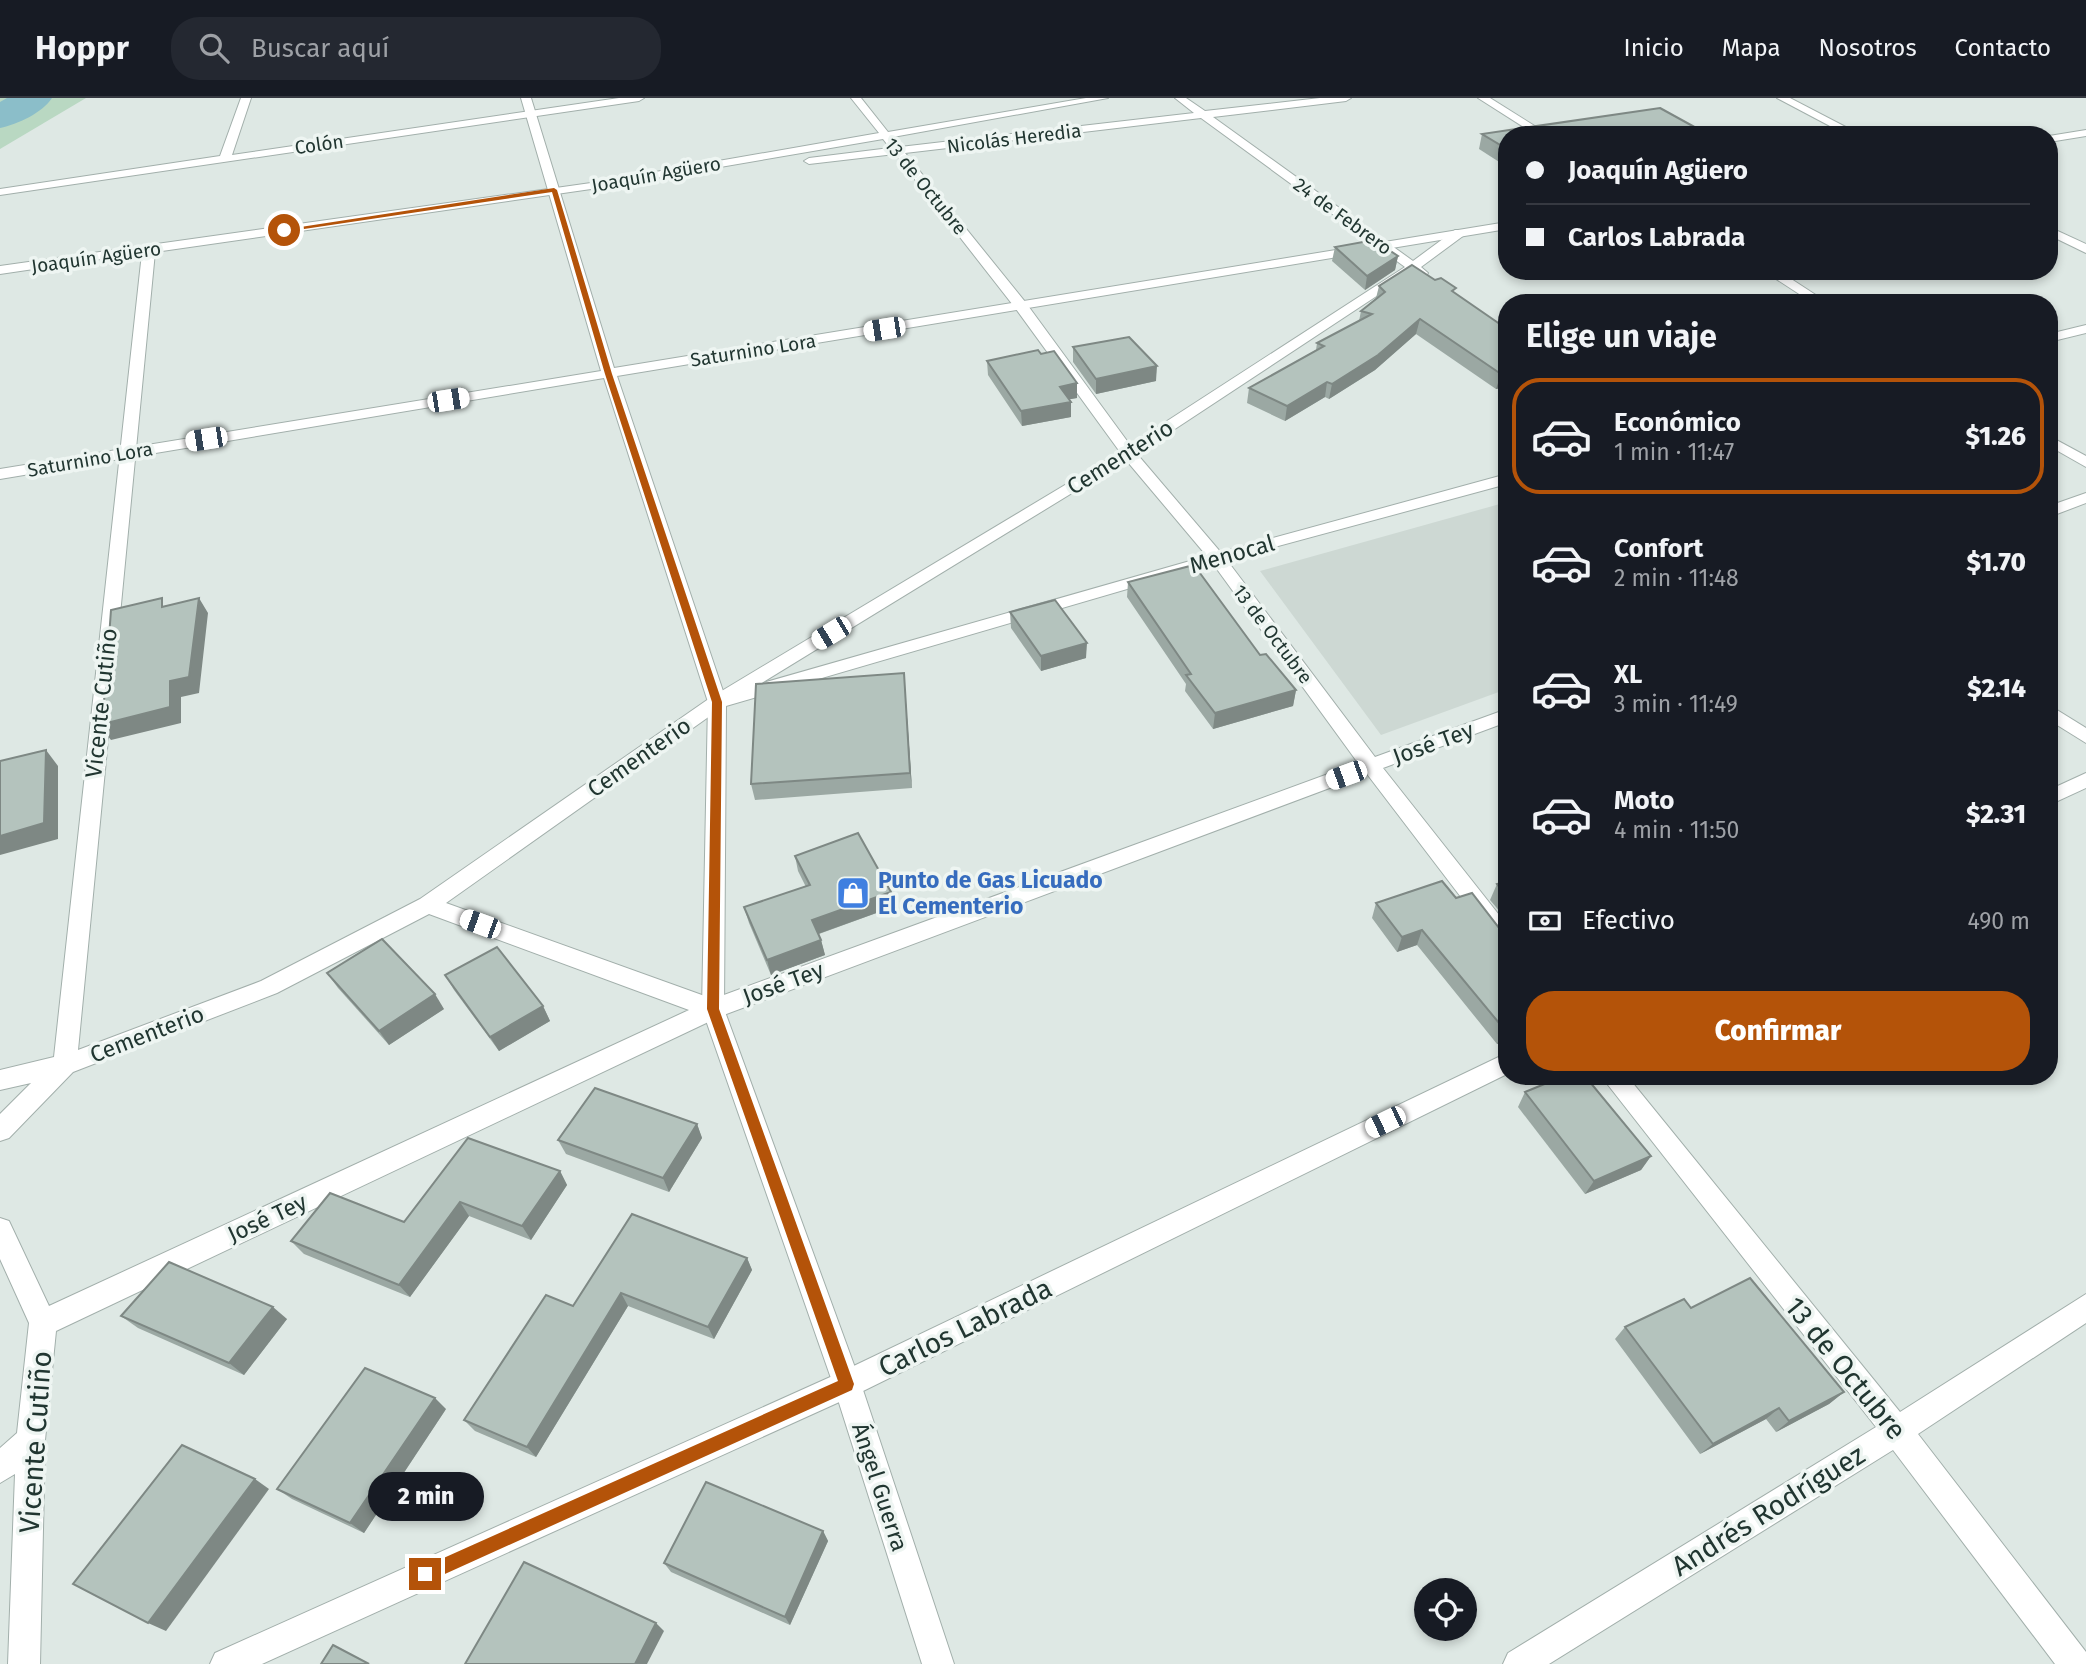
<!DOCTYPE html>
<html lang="es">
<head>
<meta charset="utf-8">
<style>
  :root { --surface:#171b24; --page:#242831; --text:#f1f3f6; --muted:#9ea1a6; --line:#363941; --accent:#b45309 }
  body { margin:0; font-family:"Fira Sans",sans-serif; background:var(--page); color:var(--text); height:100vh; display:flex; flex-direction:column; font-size:26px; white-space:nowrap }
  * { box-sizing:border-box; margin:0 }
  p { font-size:23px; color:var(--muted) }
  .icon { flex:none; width:38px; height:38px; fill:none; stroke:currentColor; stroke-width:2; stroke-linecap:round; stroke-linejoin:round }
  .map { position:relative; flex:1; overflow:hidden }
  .sheet { position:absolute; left:1498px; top:196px; width:560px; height:791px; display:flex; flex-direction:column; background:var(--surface); border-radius:28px; box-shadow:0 4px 10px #0003 }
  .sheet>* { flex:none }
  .guide { position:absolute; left:1498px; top:28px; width:560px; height:154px; border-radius:28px; box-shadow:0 4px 10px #0003; display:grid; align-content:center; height:154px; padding:0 28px; background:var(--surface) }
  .buttons { position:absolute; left:1414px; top:1480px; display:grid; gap:14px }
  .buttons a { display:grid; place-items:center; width:63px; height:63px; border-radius:50%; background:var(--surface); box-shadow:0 4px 10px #0003; font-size:35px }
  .end { position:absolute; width:32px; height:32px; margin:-16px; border:9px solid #b45309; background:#fff; box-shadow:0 0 0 4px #fff }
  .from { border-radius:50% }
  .bubble { position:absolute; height:49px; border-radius:24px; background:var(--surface); box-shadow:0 4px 10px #0003; font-size:23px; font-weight:800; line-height:49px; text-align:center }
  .car { position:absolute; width:21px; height:42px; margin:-21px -10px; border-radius:9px; box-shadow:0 0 5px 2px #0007; background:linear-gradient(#fff 24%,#345 0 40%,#fff 0 76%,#345 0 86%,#fff 0) }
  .guide b { display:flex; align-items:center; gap:24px; height:66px; font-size:26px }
  .guide b+b { border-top:2px solid var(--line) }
  .guide i { width:18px; height:18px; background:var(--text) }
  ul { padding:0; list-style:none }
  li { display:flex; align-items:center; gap:21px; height:116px; margin:0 14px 10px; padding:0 14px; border:4px solid transparent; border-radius:28px }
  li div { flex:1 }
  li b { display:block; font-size:26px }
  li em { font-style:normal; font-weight:800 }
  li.active { border-color:var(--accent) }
  li>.icon { width:63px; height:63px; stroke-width:1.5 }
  h2 { padding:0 28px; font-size:32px; line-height:84px }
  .pay { display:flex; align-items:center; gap:18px; height:77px; padding:0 28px; font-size:26px }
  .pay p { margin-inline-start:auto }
  .primary-button { display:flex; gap:14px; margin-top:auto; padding:14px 28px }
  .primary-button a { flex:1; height:80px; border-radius:28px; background:var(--accent); color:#fff; font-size:28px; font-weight:800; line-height:80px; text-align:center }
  header { display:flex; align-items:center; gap:42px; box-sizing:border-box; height:98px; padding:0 35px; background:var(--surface); border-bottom:2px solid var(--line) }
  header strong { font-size:33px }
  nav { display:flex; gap:38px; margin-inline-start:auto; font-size:24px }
  .search { width:490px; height:63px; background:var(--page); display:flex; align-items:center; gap:18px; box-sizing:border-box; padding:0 24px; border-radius:28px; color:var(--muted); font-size:26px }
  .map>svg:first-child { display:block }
  .built { fill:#cdd8d3 }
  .green { fill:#b9d8c2 }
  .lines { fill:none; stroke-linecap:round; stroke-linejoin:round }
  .river { fill:#8bbec9; fill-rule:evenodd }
  .minor-casing { stroke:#a2afab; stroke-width:2 }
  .tertiary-casing { stroke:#a2afab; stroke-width:2 }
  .minor { fill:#fff; fill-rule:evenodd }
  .tertiary { fill:#fff; fill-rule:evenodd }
  .wall { fill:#9ba8a3 }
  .shaded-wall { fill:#7e8884 }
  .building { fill:#b4c3bd; stroke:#7e8884; stroke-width:2 }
  .route { fill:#b45309 }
  .labels { text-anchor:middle; stroke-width:7; stroke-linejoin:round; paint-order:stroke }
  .far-street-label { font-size:19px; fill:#213631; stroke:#eef5f2 }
  .street-label { font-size:23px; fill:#213631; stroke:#eef5f2 }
  .shop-label { font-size:23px; font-weight:bold; fill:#366cbe; stroke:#eef5f2; text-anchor:start }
  .near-street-label { font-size:28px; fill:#213631; stroke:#eef5f2 }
</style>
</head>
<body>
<header>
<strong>Hoppr</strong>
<div class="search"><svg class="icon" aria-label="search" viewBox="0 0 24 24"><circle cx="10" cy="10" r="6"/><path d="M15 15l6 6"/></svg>Buscar aquí</div>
<nav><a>Inicio</a><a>Mapa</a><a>Nosotros</a><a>Contacto</a></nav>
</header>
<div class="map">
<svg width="2086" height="1566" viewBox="0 0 2086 1566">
  <rect width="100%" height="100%" fill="#dee8e4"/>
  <path class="built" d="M 1507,404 L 1507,591 L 1381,637 L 1260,473 Z"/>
  <path class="green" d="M 0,0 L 86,0 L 0,51 Z"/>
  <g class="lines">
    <path class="river" d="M 7,0 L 52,0 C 42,15 18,26 0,30 L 0,4 Z"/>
    <defs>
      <g id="minor">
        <path d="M 241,0 L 251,0 L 232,57 L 619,0 L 644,0 L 639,3 L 0,97 L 0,91 L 220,58 Z"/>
        <path d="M 851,0 L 861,0 L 888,34 L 1086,0 L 1108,0 L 893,39 L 900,49 L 1194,15 L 1175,0 L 1186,0 L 1205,13 L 1320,0 L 1351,0 L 1346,3 L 1213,19 L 1413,163 L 1455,132 L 1463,132 L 1463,138 L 1421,169 L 1428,175 L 1426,178 L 1422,179 L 1413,174 L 1137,356 L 1223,457 L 1375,659 L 1507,611 L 1507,624 L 1383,670 L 1507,827 L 1507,851 L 1499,849 L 1367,676 L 721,918 L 56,1233 L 45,1342 L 40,1566 L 8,1566 L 15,1376 L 0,1385 L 0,1350 L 17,1335 L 29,1225 L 0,1161 L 0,1120 L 9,1123 L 49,1208 L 689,912 L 429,816 L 277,895 L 73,974 L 9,1040 L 0,1043 L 0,1016 L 31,985 L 0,992 L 0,972 L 54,959 L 142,155 L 0,176 L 0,168 L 598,84 L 879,35 ZM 1201,20 L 1405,169 L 1130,347 L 1026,205 L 905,55 ZM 883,41 L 890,50 L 809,60 L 804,63 L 809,66 L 895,56 L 1016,211 L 1120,354 L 710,600 L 420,801 L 261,883 L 78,952 L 155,154 L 598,90 ZM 1126,362 L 1211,463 L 1358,665 L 713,901 L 446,805 L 724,608 Z"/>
        <path d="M 1478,0 L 1490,0 L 1549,37 L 1536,37 Z"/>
        <path d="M 1777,0 L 1790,0 L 1861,37 L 1847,37 Z"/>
        <path d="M 2049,129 L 2086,146 L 2086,155 L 2049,137 Z"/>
        <path d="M 1764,173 L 1779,173 L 1828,205 L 1813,205 Z"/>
        <path d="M 2049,338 L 2086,358 L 2086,369 L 2049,348 Z"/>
        <path d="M 2086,395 L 2086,405 L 2049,419 L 2049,408 Z"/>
        <path d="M 2049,607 L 2086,630 L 2086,645 L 2049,622 Z"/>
        <path d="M 2086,675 L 2086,690 L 2049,707 L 2049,692 Z"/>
        <path d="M 1507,955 L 1507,976 L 857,1296 L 262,1566 L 210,1566 L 215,1555 L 837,1276 Z"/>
        <path d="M 1601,978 L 1627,978 L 1900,1314 L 2086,1196 L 2086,1225 L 1918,1336 L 2086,1554 L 2086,1566 L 2055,1566 L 1893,1352 L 1549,1566 L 1503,1566 L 1508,1555 L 1876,1329 Z"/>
      </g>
      <g id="tertiary">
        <path d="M 521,0 L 531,0 L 614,270 L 1507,124 L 1507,131 L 617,278 L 724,596 L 1211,457 L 1507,376 L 1507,386 L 1223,463 L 726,608 L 724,911 L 861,1286 L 954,1566 L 922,1566 L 833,1286 L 702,911 L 708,604 L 604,280 L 0,381 L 0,371 L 601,273 Z"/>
        <path d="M 2086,32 L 2086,38 L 2049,44 L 2049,38 Z"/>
        <path d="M 2086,227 L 2086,235 L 2049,244 L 2049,236 Z"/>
      </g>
    </defs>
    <use href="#minor" class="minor-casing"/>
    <use href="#tertiary" class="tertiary-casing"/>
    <use href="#minor" class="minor"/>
    <use href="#tertiary" class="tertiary"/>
  </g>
  <g class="wall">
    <path d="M 1482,36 L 1507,37 L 1507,69 L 1479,51 Z"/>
    <path d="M 1335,149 L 1398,158 L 1395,172 L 1365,192 L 1332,163 Z"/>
    <path d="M 1379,188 L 1455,195 L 1507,231 L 1507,290 L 1505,289 L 1496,291 L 1416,236 L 1375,272 L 1329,301 L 1325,299 L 1285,323 L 1247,305 L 1249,290 L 1316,252 L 1317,245 L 1359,223 L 1361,213 L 1376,200 Z"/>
    <path d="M 1073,249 L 1156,283 L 1096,296 L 1073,264 Z"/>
    <path d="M 987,263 L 1077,300 L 1069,301 L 1071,304 L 1071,319 L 1022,328 L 988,277 Z"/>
    <path d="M 1128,484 L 1260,557 L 1296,592 L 1293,608 L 1213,631 L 1185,593 L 1186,586 L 1127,499 Z"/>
    <path d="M 1010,514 L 1086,560 L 1041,573 L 1011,530 Z"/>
    <path d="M 904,575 L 912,690 L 755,702 L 751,686 Z"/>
    <path d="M 795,758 L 893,809 L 819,836 L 821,842 L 825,857 L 771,877 L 749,825 L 744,809 L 806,789 L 798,773 Z"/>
    <path d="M 1507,783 L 1507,822 L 1490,802 L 1497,786 Z"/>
    <path d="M 1376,805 L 1507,836 L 1507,942 L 1497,946 L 1417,847 L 1397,854 L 1372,820 Z"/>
    <path d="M 327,875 L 444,911 L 389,947 L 338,890 Z"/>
    <path d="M 445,877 L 543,908 L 550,923 L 499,953 L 454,892 Z"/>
    <path d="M 1525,994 L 1651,1058 L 1641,1072 L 1585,1096 L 1518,1009 Z"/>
    <path d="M 697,1026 L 702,1040 L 669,1094 L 566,1056 L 558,1042 Z"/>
    <path d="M 468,1040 L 560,1073 L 567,1087 L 531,1142 L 469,1118 L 410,1199 L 304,1156 L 291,1143 L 404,1124 Z"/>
    <path d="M 747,1160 L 752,1172 L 714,1241 L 628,1208 L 536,1359 L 475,1333 L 464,1322 L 573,1208 Z"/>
    <path d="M 1691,1210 L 1844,1294 L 1829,1306 L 1776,1334 L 1766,1321 L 1700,1356 L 1615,1241 L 1625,1229 Z"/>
    <path d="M 121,1218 L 287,1221 L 244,1277 L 138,1230 Z"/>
    <path d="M 446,1311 L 364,1435 L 292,1401 L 277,1391 Z"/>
    <path d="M 823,1433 L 828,1443 L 790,1527 L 671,1474 L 664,1465 Z"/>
  </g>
  <g class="shaded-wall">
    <path d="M 1398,158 L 1395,172 L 1365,192 L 1367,178 Z"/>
    <path d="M 1420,221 L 1416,236 L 1375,272 L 1329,301 L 1332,286 Z"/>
    <path d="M 1157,268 L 1156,283 L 1096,296 L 1096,281 Z"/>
    <path d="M 1507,275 L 1507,281 L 1505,289 L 1496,291 L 1501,276 Z"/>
    <path d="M 1327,284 L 1325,299 L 1285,323 L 1287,308 Z"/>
    <path d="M 1077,285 L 1077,300 L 1060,303 L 1060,289 Z"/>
    <path d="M 1071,304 L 1071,319 L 1022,328 L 1021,313 Z"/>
    <path d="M 199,500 L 208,515 L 199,595 L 181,599 L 181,625 L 111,642 L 99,627 Z"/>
    <path d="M 1087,545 L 1086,560 L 1041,573 L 1041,558 Z"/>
    <path d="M 904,575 L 905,591 L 912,690 L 910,675 Z"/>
    <path d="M 1296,592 L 1293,608 L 1213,631 L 1215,615 Z"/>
    <path d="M 46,652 L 58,668 L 58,741 L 0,757 L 0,738 Z"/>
    <path d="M 891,794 L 893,809 L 815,837 L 812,822 Z"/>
    <path d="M 1422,832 L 1417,847 L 1397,854 L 1402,839 Z"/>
    <path d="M 821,842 L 825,857 L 771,877 L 767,862 Z"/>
    <path d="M 435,896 L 444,911 L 389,947 L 379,933 Z"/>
    <path d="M 543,908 L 550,923 L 499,953 L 490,939 Z"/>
    <path d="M 1507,930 L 1507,942 L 1497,946 L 1504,931 Z"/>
    <path d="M 697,1026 L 702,1040 L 669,1094 L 663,1080 Z"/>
    <path d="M 1651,1058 L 1641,1072 L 1585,1096 L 1594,1083 Z"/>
    <path d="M 560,1073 L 567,1087 L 531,1142 L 522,1128 Z"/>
    <path d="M 460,1104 L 469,1118 L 410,1199 L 399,1187 Z"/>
    <path d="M 747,1160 L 752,1172 L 714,1241 L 708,1229 Z"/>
    <path d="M 621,1195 L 628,1208 L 536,1359 L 527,1349 Z"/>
    <path d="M 273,1209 L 287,1221 L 244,1277 L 229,1265 Z"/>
    <path d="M 1844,1294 L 1829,1306 L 1776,1334 L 1789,1323 Z"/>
    <path d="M 435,1300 L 446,1311 L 364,1435 L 350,1425 Z"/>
    <path d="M 1779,1310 L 1766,1321 L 1700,1356 L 1713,1346 Z"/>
    <path d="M 255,1381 L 269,1391 L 166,1533 L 148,1525 Z"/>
    <path d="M 823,1433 L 828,1443 L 790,1527 L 785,1519 Z"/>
    <path d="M 656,1525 L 664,1533 L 647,1566 L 635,1566 Z"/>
  </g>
  <g class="building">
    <path d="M 1660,10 L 1709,37 L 1507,37 L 1507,51 L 1482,36 Z"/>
    <path d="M 1374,142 L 1398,158 L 1367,178 L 1335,149 Z"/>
    <path d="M 1412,167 L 1435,182 L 1441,180 L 1456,190 L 1452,193 L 1507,231 L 1507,275 L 1501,276 L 1420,221 L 1378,257 L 1332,286 L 1327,284 L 1287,308 L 1249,290 L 1324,248 L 1317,245 L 1372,216 L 1361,213 L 1385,194 L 1379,188 Z"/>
    <path d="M 1129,239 L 1157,268 L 1096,281 L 1073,249 Z"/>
    <path d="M 1038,252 L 1041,256 L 1054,253 L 1077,285 L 1060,289 L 1071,304 L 1021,313 L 987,263 Z"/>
    <path d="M 1194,467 L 1260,557 L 1266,556 L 1296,592 L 1215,615 L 1186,577 L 1191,576 L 1128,484 Z"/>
    <path d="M 162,500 L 162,509 L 199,500 L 189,579 L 170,583 L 170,609 L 99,627 L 111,566 L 107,567 L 111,512 Z"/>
    <path d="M 1055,502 L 1087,545 L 1041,558 L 1010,514 Z"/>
    <path d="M 904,575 L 910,675 L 751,686 L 756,586 Z"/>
    <path d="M 46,652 L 44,725 L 0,738 L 0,663 Z"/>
    <path d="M 858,735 L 891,794 L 812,822 L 821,842 L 767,862 L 744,809 L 810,787 L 795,758 Z"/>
    <path d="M 1442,783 L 1456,800 L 1472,795 L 1503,835 L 1507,836 L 1507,930 L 1504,931 L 1422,832 L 1402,839 L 1376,805 Z"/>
    <path d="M 1507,783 L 1507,799 L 1497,786 Z"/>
    <path d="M 382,841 L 435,896 L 379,933 L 327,875 Z"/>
    <path d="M 497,849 L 543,908 L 490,939 L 445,877 Z"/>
    <path d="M 1564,978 L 1585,978 L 1651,1058 L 1594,1083 L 1525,994 Z"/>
    <path d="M 595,990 L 697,1026 L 663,1080 L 558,1042 Z"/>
    <path d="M 468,1040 L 560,1073 L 522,1128 L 460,1104 L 399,1187 L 291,1143 L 330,1095 L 404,1124 Z"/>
    <path d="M 632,1116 L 747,1160 L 708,1229 L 621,1195 L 527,1349 L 464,1322 L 546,1197 L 573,1208 Z"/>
    <path d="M 169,1164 L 273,1209 L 229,1265 L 121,1218 Z"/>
    <path d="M 1750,1180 L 1844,1294 L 1789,1323 L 1779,1310 L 1713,1346 L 1625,1229 L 1684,1201 L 1691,1210 Z"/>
    <path d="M 365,1270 L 435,1300 L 350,1425 L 277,1391 Z"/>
    <path d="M 182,1347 L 255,1381 L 148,1525 L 73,1486 Z"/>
    <path d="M 706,1384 L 823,1433 L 785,1519 L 664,1465 Z"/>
    <path d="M 524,1464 L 656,1525 L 635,1566 L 465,1566 Z"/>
    <path d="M 333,1547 L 369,1566 L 321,1566 Z"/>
  </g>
  <path class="route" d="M 554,90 L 557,92 L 612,276 L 722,604 L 719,911 L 854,1286 L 852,1292 L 425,1485 L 419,1482 L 416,1476 L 419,1471 L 838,1283 L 707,911 L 712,604 L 605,276 L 552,94 L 284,134 L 281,132 Z"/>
  <defs>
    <symbol id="shop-square" viewBox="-11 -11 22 22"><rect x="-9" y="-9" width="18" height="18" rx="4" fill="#3f7fe0" stroke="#eef5f2"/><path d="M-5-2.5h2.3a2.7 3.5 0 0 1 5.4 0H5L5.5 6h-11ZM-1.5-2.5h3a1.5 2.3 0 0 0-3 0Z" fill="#fff"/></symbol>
  </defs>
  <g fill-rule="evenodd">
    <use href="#shop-square" x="834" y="776" width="38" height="38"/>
  </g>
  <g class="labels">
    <g class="far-street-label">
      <text transform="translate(1014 40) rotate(-7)" y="7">Nicolás Heredia</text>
      <text transform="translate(319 46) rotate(-8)" y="7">Colón</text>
      <text transform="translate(656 76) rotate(-10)" y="7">Joaquín Agüero</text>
      <text transform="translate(926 88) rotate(51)" y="7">13 de Octubre</text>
      <text transform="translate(1343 118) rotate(36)" y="7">24 de Febrero</text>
      <text transform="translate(96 159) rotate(-8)" y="7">Joaquín Agüero</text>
      <text transform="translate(753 252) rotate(-9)" y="7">Saturnino Lora</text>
      <text transform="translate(90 361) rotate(-10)" y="7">Saturnino Lora</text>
      <text transform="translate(1273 536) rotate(53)" y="7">13 de Octubre</text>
    </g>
    <g class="street-label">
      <text transform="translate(1120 359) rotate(-32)" y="8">Cementerio</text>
      <text transform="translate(1232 456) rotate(-16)" y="8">Menocal</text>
      <text transform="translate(101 605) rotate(-84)" y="8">Vicente Cutiño</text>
      <text transform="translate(1433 645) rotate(-20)" y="8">José Tey</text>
      <text transform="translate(639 659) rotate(-35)" y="8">Cementerio</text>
      <text transform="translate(783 885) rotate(-20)" y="8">José Tey</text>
      <text transform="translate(147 936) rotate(-21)" y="8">Cementerio</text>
      <text transform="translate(267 1120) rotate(-25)" y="8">José Tey</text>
      <text transform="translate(880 1389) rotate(72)" y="8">Ángel Guerra</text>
    </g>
    <g class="shop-label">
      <text x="878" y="790">Punto de Gas Licuado<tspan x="878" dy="26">El Cementerio</tspan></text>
    </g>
    <g class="near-street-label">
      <text transform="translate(965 1229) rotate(-26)" y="10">Carlos Labrada</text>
      <text transform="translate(1846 1270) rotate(51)" y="10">13 de Octubre</text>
      <text transform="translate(35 1344) rotate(-86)" y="10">Vicente Cutiño</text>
      <text transform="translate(1768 1412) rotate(-32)" y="10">Andrés Rodríguez</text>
    </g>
  </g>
</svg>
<div class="buttons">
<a><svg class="icon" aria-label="locate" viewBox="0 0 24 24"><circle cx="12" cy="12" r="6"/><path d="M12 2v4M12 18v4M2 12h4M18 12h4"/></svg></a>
</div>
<i class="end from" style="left:284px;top:132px"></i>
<i class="end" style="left:425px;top:1476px"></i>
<div class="bubble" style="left:368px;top:1374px;width:116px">2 min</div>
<i class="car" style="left:884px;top:231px;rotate:261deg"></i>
<i class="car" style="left:448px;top:302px;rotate:81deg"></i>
<i class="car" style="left:206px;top:341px;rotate:261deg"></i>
<i class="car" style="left:831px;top:535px;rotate:239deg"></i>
<i class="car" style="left:1346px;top:677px;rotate:250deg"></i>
<i class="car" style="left:480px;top:826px;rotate:290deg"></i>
<i class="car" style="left:1385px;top:1024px;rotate:244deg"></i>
<div class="guide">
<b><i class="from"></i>Joaquín Agüero</b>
<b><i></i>Carlos Labrada</b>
</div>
<section class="sheet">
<h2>Elige un viaje</h2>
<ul>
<li class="active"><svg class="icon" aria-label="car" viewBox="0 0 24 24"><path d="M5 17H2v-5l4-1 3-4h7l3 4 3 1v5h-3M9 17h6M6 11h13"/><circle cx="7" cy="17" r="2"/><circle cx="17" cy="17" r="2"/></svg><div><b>Económico</b><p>1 min · 11:47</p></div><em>$1.26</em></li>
<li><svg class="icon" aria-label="car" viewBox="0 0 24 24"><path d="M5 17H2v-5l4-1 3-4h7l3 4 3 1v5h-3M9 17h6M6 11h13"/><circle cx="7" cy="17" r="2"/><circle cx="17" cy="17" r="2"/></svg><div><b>Confort</b><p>2 min · 11:48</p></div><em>$1.70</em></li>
<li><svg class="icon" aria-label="car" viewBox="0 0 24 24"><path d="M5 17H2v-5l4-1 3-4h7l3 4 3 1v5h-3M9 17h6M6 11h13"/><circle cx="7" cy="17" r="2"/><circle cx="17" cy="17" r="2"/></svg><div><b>XL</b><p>3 min · 11:49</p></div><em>$2.14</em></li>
<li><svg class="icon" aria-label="car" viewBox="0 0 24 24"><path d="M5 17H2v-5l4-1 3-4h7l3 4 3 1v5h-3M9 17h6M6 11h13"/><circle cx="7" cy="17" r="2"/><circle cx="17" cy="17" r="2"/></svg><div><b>Moto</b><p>4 min · 11:50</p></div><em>$2.31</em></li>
</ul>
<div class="pay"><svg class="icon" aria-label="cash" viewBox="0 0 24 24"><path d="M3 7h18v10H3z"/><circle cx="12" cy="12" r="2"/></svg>Efectivo<p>490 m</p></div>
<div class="primary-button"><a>Confirmar</a></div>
</section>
</div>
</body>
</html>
